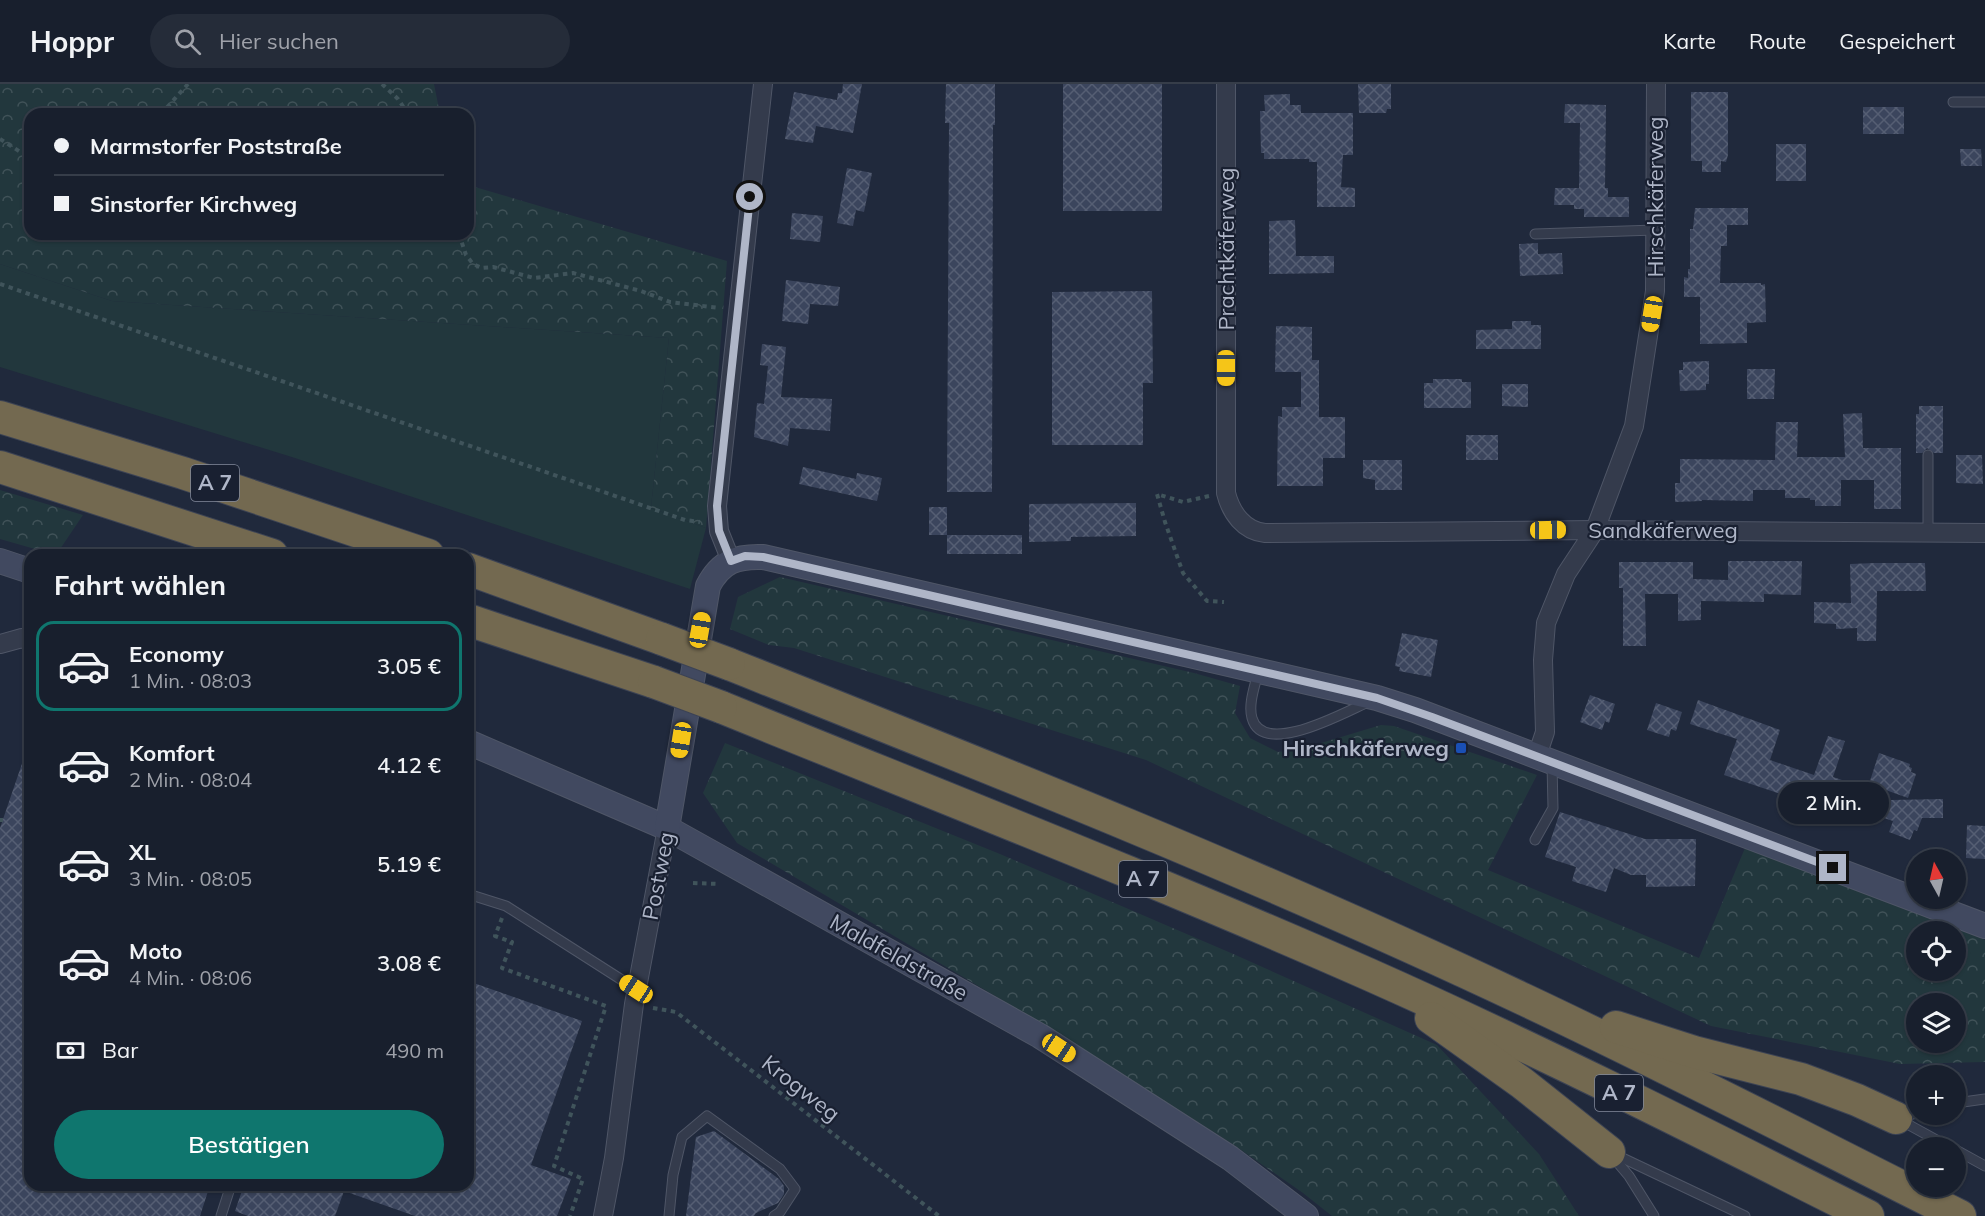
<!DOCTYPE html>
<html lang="de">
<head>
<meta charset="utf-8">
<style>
  :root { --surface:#181f2d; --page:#252c39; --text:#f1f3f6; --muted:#9fa2aa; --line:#363d49; --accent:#0f766e }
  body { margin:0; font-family:Mulish,sans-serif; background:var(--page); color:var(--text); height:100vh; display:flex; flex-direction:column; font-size:22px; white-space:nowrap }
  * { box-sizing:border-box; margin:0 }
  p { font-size:20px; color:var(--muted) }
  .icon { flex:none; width:33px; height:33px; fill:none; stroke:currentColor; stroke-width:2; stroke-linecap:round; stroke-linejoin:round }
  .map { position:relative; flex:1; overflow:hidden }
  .panel { position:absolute; left:24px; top:465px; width:450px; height:642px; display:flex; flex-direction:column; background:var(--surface); border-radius:18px; box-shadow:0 2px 4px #0004,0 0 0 2px var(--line) }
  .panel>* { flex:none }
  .guide { position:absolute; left:24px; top:24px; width:450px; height:132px; border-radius:18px; box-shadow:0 2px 4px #0004,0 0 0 2px var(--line); display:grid; align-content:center; height:132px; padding:0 30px; background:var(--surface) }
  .needle { width:39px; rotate:352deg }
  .buttons { position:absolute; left:1906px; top:765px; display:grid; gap:12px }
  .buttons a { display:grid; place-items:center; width:60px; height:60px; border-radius:50%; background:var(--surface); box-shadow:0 2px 4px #0004,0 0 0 2px var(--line); font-size:30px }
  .end { position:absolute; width:27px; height:27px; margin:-14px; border:8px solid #afb6c8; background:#111; box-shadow:0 0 0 3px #111 }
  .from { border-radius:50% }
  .bubble { position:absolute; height:42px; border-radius:21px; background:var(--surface); box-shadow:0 2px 4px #0004,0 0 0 2px var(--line); font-size:20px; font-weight:600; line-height:42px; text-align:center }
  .car { position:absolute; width:18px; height:36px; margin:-18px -9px; border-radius:8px; box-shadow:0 0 4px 2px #0007; background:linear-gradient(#f5c518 24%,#345 0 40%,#f5c518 0 76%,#345 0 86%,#f5c518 0) }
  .guide b { display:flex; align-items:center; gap:21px; height:57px; font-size:22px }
  .guide b+b { border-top:2px solid var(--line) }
  .guide i { width:15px; height:15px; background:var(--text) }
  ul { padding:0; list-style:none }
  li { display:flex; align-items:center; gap:18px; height:90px; margin:0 12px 9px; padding:0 18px; border:3px solid transparent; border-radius:18px }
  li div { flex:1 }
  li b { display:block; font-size:22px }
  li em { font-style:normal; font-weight:600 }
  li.selected { border-color:var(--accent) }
  li>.icon { width:54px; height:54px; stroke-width:1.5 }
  h2 { padding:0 30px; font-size:27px; line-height:72px }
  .pay { display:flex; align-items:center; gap:15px; height:66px; padding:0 30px; font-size:22px }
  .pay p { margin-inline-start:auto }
  .action { display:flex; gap:12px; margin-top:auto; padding:12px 30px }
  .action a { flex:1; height:69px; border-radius:36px; background:var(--accent); color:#fff; font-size:24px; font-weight:600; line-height:69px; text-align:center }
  header { display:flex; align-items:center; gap:36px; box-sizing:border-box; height:84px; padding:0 30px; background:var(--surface); border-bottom:2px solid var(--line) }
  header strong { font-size:28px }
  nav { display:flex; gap:33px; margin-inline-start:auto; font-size:21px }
  .search { width:420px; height:54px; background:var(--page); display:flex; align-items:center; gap:15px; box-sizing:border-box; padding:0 21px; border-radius:33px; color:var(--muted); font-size:22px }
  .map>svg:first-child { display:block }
  .grass { fill:#22373d }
  .forest { fill:url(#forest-crowns); fill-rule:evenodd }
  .building { fill:url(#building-cross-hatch) }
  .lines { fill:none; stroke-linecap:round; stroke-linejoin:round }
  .lane-casing { stroke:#4f5667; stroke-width:11 }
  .street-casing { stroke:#4f5667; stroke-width:20 }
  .secondary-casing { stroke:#4f5667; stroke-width:26 }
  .highway-casing { stroke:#3c4354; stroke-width:34 }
  .path { stroke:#40545b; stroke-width:4; stroke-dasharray:4.5 4.5; stroke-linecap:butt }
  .lane { stroke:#343b4c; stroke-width:9 }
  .street { stroke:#343b4c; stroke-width:18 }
  .secondary { stroke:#414960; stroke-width:24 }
  .highway { stroke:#736950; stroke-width:32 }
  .highway-bridge-casing { stroke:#3c4354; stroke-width:34; stroke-linecap:butt }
  .highway-bridge { stroke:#736950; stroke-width:32 }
  .route { stroke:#afb6c8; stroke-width:8 }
  .transit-dot { fill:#1a4fb4; stroke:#192031; stroke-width:2 }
  .labels { text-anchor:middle; stroke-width:4.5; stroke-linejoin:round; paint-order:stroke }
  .shield { fill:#192031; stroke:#82899b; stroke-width:1.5 }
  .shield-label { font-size:21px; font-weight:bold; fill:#afb6c8 }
  .street-label { font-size:22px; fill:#afb6c8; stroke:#192031 }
  .poi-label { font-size:22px; font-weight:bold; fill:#afb6c8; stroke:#192031; text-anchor:end }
</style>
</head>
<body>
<header>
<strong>Hoppr</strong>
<div class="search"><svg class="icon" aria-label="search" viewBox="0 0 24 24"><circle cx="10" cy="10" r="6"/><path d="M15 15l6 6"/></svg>Hier suchen</div>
<nav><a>Karte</a><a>Route</a><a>Gespeichert</a></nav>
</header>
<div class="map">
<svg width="1985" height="1132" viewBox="0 0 1985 1132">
  <defs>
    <pattern id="forest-crowns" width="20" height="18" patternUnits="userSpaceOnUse" patternTransform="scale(1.5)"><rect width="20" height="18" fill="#22373d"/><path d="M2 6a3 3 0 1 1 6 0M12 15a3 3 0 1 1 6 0" fill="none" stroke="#405258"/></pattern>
    <pattern id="building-cross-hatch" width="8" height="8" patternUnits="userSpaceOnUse" patternTransform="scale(1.5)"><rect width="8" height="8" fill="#3b455d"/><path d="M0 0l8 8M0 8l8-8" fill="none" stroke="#555e73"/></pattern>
  </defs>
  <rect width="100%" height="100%" fill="#20293c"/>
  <path class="grass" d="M 0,180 L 112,217 L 669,254 L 651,424 L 706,444 L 690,505 L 295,374 L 0,283 Z"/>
  <g class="forest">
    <path d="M 0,0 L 434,0 L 440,30 L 30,30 L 30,150 L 468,150 L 468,101 L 727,177 L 706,444 L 651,424 L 669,254 L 112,217 L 0,180 Z"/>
    <path d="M 0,406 L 83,431 L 56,471 L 0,455 Z"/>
    <path d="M 780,493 L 1194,589 L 1240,602 L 1235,629 L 1250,654 L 1278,668 L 1301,665 L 1381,641 L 1394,642 L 1537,691 L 1488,786 L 1699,874 L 1745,764 L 1985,856 L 1985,978 L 1900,980 L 1711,942 L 1146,676 L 794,564 L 769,561 L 730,545 L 738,513 ZM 1917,848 L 1956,848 L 1956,886 L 1917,886 ZM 1917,920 L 1956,920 L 1956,958 L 1917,958 Z"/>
    <path d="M 725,659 L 1000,770 L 1231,869 L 1437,961 L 1539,1070 L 1579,1132 L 1332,1132 L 1303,1109 L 1234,1061 L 1049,944 L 737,759 L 703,709 Z"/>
  </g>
  <g class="building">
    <path d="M 843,0 L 862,0 L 853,49 L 816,42 L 813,59 L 785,55 L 794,8 L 837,16 L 838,9 L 842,9 Z"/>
    <path d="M 946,0 L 995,0 L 995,41 L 993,41 L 992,408 L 947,408 L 949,39 L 945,39 Z"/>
    <rect x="1063" y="0" width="99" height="127"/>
    <path d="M 1358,0 L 1391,0 L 1391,25 L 1387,25 L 1386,29 L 1359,29 Z"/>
    <path d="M 1691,8 L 1728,8 L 1728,71 L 1726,78 L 1721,77 L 1721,88 L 1702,88 L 1702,77 L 1691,77 Z"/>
    <path d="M 1290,10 L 1290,21 L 1301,21 L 1301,29 L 1353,29 L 1353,71 L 1343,71 L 1341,103 L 1355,104 L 1355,123 L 1317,123 L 1317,78 L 1309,78 L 1309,75 L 1264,75 L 1264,69 L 1261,69 L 1260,27 L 1265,27 L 1264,11 Z"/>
    <path d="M 1565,20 L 1606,21 L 1605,104 L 1608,104 L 1608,113 L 1629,113 L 1629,133 L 1584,133 L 1584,125 L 1574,125 L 1574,121 L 1554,121 L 1555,104 L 1579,104 L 1580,39 L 1564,39 Z"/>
    <rect x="1863" y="23" width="41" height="27"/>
    <rect x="1776" y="60" width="30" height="37"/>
    <path d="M 1960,65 L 1981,65 L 1982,82 L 1961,82 Z"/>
    <path d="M 847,84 L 872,89 L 864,128 L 856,126 L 853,142 L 837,139 Z"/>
    <path d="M 1695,124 L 1748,124 L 1748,141 L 1727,141 L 1727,162 L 1721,162 L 1720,199 L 1761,199 L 1761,201 L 1765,200 L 1766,238 L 1747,239 L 1747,259 L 1700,260 L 1700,213 L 1684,213 L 1684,193 L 1688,194 L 1688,185 L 1690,185 L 1690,145 L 1693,145 Z"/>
    <path d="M 792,129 L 823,132 L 820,158 L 790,155 Z"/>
    <path d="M 1295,136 L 1296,172 L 1334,172 L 1334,189 L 1269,190 L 1269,137 Z"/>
    <path d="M 1538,159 L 1538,170 L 1562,169 L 1563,190 L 1520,192 L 1519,160 Z"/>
    <path d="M 786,196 L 840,203 L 838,222 L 810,220 L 808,240 L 782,237 Z"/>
    <path d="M 1152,207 L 1153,299 L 1143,299 L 1143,361 L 1052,361 L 1052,208 Z"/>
    <path d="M 1512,237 L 1531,237 L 1531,241 L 1541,241 L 1541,265 L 1476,265 L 1476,246 L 1512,245 Z"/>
    <path d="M 1276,242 L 1312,243 L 1312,276 L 1319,276 L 1319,333 L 1345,333 L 1345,374 L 1323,374 L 1323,402 L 1277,402 L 1278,332 L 1282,333 L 1282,323 L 1301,323 L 1301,288 L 1275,288 Z"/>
    <path d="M 762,260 L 786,263 L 781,313 L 832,315 L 830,347 L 790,344 L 788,362 L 754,353 L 757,319 L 764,320 L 768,282 L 760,281 Z"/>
    <path d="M 1709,277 L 1709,300 L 1706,300 L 1706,306 L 1680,307 L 1679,286 L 1683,286 L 1683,278 Z"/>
    <path d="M 1747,285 L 1775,285 L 1774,315 L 1747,315 Z"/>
    <path d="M 1433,295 L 1462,295 L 1462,298 L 1471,298 L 1471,324 L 1424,324 L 1424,299 L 1433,299 Z"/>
    <path d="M 1502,300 L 1528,300 L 1528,323 L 1502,322 Z"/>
    <path d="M 1919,322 L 1943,322 L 1943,369 L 1934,369 L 1927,364 L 1922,369 L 1916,369 L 1916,330 L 1919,330 Z"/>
    <path d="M 1862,329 L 1863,364 L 1901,364 L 1901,425 L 1874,425 L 1874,396 L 1841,396 L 1841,422 L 1815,422 L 1815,416 L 1810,416 L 1810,414 L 1785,414 L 1785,406 L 1753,406 L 1753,417 L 1702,416 L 1702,417 L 1675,418 L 1675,399 L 1680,399 L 1680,375 L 1775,376 L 1776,338 L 1798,338 L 1797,373 L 1845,373 L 1843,330 Z"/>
    <rect x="1466" y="351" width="32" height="25"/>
    <path d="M 1956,371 L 1982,371 L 1983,400 L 1956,399 Z"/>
    <path d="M 1363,376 L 1402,376 L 1402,406 L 1375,406 L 1375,396 L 1363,394 Z"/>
    <path d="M 803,383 L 856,395 L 857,389 L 882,394 L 877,417 L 799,400 Z"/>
    <path d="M 1136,419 L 1136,452 L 1071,453 L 1071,457 L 1029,458 L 1029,420 Z"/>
    <rect x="929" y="423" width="18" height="28"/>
    <rect x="947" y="451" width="75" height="19"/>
    <path d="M 1728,477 L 1802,477 L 1801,511 L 1764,510 L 1764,518 L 1701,517 L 1701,536 L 1678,537 L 1678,510 L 1645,510 L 1646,562 L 1623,562 L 1623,504 L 1619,504 L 1619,478 L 1693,478 L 1693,495 L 1728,496 Z"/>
    <path d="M 1875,479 L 1925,479 L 1926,507 L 1877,507 L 1876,557 L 1857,557 L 1857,544 L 1836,545 L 1836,540 L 1814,539 L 1814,518 L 1851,519 L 1850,480 Z"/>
    <path d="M 1402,549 L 1438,556 L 1431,593 L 1399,587 L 1400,583 L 1395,582 Z"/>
    <path d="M 1590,611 L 1615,620 L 1609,639 L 1605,637 L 1602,646 L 1580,638 Z"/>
    <path d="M 1698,616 L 1780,646 L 1770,676 L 1814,691 L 1828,652 L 1845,657 L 1833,693 L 1860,702 L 1854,721 L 1850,720 L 1847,729 L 1786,706 L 1784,711 L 1724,691 L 1737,655 L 1690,640 Z"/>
    <path d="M 1656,619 L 1682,628 L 1676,647 L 1671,645 L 1669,653 L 1647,646 Z"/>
    <path d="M 27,665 L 30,665 L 30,1101 L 210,1101 L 200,1132 L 0,1132 L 0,744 Z"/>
    <path d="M 1879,669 L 1910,680 L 1909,683 L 1912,684 L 1911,688 L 1916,690 L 1908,714 L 1869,700 Z"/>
    <path d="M 1943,715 L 1943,734 L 1922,734 L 1917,747 L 1914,746 L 1910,756 L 1889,748 L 1893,737 L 1884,734 L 1891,716 Z"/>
    <path d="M 1560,728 L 1645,755 L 1696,755 L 1695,802 L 1646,803 L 1646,791 L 1631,791 L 1614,784 L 1606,808 L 1572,797 L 1576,783 L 1545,773 Z"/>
    <path d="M 1967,741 L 1985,742 L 1985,775 L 1966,774 Z"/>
    <path d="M 468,897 L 582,937 L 531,1081 L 571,1095 L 557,1132 L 415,1132 L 344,1107 L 335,1132 L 248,1132 L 235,1127 L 244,1101 L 468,1101 Z"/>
    <path d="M 714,1047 L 779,1095 L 784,1102 L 784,1110 L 778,1119 L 756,1129 L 754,1132 L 686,1132 L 696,1053 Z"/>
  </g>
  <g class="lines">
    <defs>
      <g id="lane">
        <path d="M 1953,18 L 1985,18"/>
        <path d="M 1535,150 L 1655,146"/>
        <path d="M 1928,449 L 1928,371"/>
        <path d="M 1258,588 C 1255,602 1248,620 1252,634 C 1263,674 1345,628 1368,618"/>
        <path d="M 1535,756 L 1553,724 L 1552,680"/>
        <path d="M 468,810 L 506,822 L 636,905"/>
        <path d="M 1956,1019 L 1985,1015"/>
        <path d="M 1901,1033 L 1917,1029"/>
        <path d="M 1900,1036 L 1951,1064"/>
        <path d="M 1956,1066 L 1985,1082"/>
        <path d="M 1614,1070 L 1745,1132"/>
        <path d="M 1612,1072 L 1629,1092 L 1654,1132"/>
        <path d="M 221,1132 L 231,1101"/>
        <path d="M 669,1132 L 673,1091 L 682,1053 L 707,1032 L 780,1085 L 795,1105 L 780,1128 L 774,1132"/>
      </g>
      <g id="street">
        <path d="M 1226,0 L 1226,409 C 1231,429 1244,447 1265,449 L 1595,446 L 1985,449"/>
        <path d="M 731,477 L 719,447 L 717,422 L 763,0"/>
        <path d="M 0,560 L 22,554 L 30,557"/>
        <path d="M 1537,672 L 1545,648 L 1543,576 L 1546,539 L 1566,490 L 1595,446 L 1634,342 L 1655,207 L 1656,0"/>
        <path d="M 603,1132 L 614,1074 L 634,920 L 667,744"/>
      </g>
      <g id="secondary">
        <path d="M 0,477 L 30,487"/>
        <path d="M 468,658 L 667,744 L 1040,952 L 1230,1074 L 1306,1132"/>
        <path d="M 667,744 L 708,502 C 721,477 737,472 763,473 L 1377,614 L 1415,626 L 1985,842"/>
      </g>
      <g id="highway">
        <path d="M 0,333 L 183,389 L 428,471"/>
        <path d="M 0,383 L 272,471"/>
        <path d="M 468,485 L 662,555"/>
        <path d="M 468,536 L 654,598"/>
        <path d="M 729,580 C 996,686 1263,792 1523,915 C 1670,984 1814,1059 1960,1132"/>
        <path d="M 721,623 C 937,711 1155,796 1368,890 C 1537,965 1703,1049 1868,1132"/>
        <path d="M 1431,934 L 1522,999 L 1609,1068"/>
        <path d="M 1616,943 L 1694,968 L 1801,995 L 1857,1016 L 1896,1034"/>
      </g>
    </defs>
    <use href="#lane" class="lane-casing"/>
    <use href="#street" class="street-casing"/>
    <use href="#secondary" class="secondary-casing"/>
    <use href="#highway" class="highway-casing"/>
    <g class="path">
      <path d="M 382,0 L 398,15 L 408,30"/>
      <path d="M 161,30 L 188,0"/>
      <path d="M 0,55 L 22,69 L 30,71"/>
      <path d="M 459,150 L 466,171 L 473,180 L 482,184 L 493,183 L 534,194 L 573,189 L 641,207 L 670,218 L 720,224"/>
      <path d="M 0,200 L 685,436 L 700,438"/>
      <path d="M 1209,412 L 1183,418 L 1157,410 L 1165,438 L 1183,489 L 1207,517 L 1224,518"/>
      <path d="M 0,736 L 3,736"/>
      <path d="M 693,799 L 719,800"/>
      <path d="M 502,834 L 495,852 L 512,858 L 502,884 L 606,922 L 554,1082 L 583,1095 L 570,1132"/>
      <path d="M 653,924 L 676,928 L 939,1132"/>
    </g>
    <use href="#lane" class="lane"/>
    <use href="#street" class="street"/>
    <use href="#secondary" class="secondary"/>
    <use href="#highway" class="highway"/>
    <defs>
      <g id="highway-bridge">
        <path d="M 662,555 L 729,580"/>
        <path d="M 654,598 L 721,623"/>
      </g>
    </defs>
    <use href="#highway-bridge" class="highway-bridge-casing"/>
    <use href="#highway-bridge" class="highway-bridge"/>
  </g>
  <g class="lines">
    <path class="route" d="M 750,113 L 717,422 L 719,447 L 731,477 L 745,472 L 763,473 L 1377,614 L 1432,633 L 1833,784"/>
  </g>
  <rect class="transit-dot" x="1455" y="658" width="12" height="12" rx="3"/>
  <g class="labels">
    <g class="shield">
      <rect x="191" y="381" width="48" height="36" rx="4.5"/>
      <rect x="1119" y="777" width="48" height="36" rx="4.5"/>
      <rect x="1595" y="991" width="48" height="36" rx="4.5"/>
    </g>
    <g class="shield-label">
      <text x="215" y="406">A 7</text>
      <text x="1143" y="802">A 7</text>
      <text x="1619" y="1016">A 7</text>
    </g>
    <g class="street-label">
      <text transform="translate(1655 113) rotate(-90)" y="8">Hirschkäferweg</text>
      <text transform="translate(1226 165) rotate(-90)" y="8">Prachtkäferweg</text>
      <text x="1663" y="454">Sandkäferweg</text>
      <text transform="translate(658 792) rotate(-79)" y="8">Postweg</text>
      <text transform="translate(899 873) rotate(29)" y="8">Maldfeldstraße</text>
      <text transform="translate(801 1004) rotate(38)" y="8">Krogweg</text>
    </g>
    <g class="poi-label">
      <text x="1449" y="672">Hirschkäferweg</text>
    </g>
  </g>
</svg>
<div class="buttons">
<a><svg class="needle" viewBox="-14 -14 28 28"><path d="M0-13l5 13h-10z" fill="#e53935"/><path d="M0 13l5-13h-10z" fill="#9fa2aa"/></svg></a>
<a><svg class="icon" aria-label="locate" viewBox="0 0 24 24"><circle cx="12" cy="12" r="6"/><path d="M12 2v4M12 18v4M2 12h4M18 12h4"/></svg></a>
<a><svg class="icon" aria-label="layers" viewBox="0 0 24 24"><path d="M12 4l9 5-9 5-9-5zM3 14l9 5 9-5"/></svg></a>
<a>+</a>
<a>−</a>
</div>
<i class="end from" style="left:750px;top:113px"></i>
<i class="end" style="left:1833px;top:784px"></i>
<div class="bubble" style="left:1778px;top:698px;width:111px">2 Min.</div>
<i class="car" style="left:1652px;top:230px;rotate:189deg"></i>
<i class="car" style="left:1226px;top:284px;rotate:180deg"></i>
<i class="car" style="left:1548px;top:446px;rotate:89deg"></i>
<i class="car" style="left:700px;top:546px;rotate:10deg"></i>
<i class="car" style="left:681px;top:656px;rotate:189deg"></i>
<i class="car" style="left:636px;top:905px;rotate:303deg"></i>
<i class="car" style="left:1059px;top:964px;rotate:123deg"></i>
<div class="guide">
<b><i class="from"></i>Marmstorfer Poststraße</b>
<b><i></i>Sinstorfer Kirchweg</b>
</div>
<section class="panel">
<h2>Fahrt wählen</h2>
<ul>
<li class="selected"><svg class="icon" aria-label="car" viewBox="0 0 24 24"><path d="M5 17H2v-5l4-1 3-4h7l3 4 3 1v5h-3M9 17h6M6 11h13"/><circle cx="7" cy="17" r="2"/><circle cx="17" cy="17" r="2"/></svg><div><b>Economy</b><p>1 Min. · 08:03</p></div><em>3.05 €</em></li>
<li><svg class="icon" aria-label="car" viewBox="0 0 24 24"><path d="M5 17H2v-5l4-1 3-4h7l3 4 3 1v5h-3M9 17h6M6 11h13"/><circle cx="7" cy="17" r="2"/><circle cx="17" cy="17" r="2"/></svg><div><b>Komfort</b><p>2 Min. · 08:04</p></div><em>4.12 €</em></li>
<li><svg class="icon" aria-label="car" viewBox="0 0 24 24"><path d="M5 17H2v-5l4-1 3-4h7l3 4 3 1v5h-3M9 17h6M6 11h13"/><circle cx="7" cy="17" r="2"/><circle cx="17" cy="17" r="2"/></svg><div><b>XL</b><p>3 Min. · 08:05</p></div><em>5.19 €</em></li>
<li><svg class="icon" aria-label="car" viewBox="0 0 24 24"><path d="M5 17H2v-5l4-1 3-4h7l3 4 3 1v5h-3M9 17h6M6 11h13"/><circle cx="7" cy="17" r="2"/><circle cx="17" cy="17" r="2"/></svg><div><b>Moto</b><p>4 Min. · 08:06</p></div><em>3.08 €</em></li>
</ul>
<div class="pay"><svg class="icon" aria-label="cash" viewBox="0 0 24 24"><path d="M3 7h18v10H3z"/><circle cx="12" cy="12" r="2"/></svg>Bar<p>490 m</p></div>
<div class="action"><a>Bestätigen</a></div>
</section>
</div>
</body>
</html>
